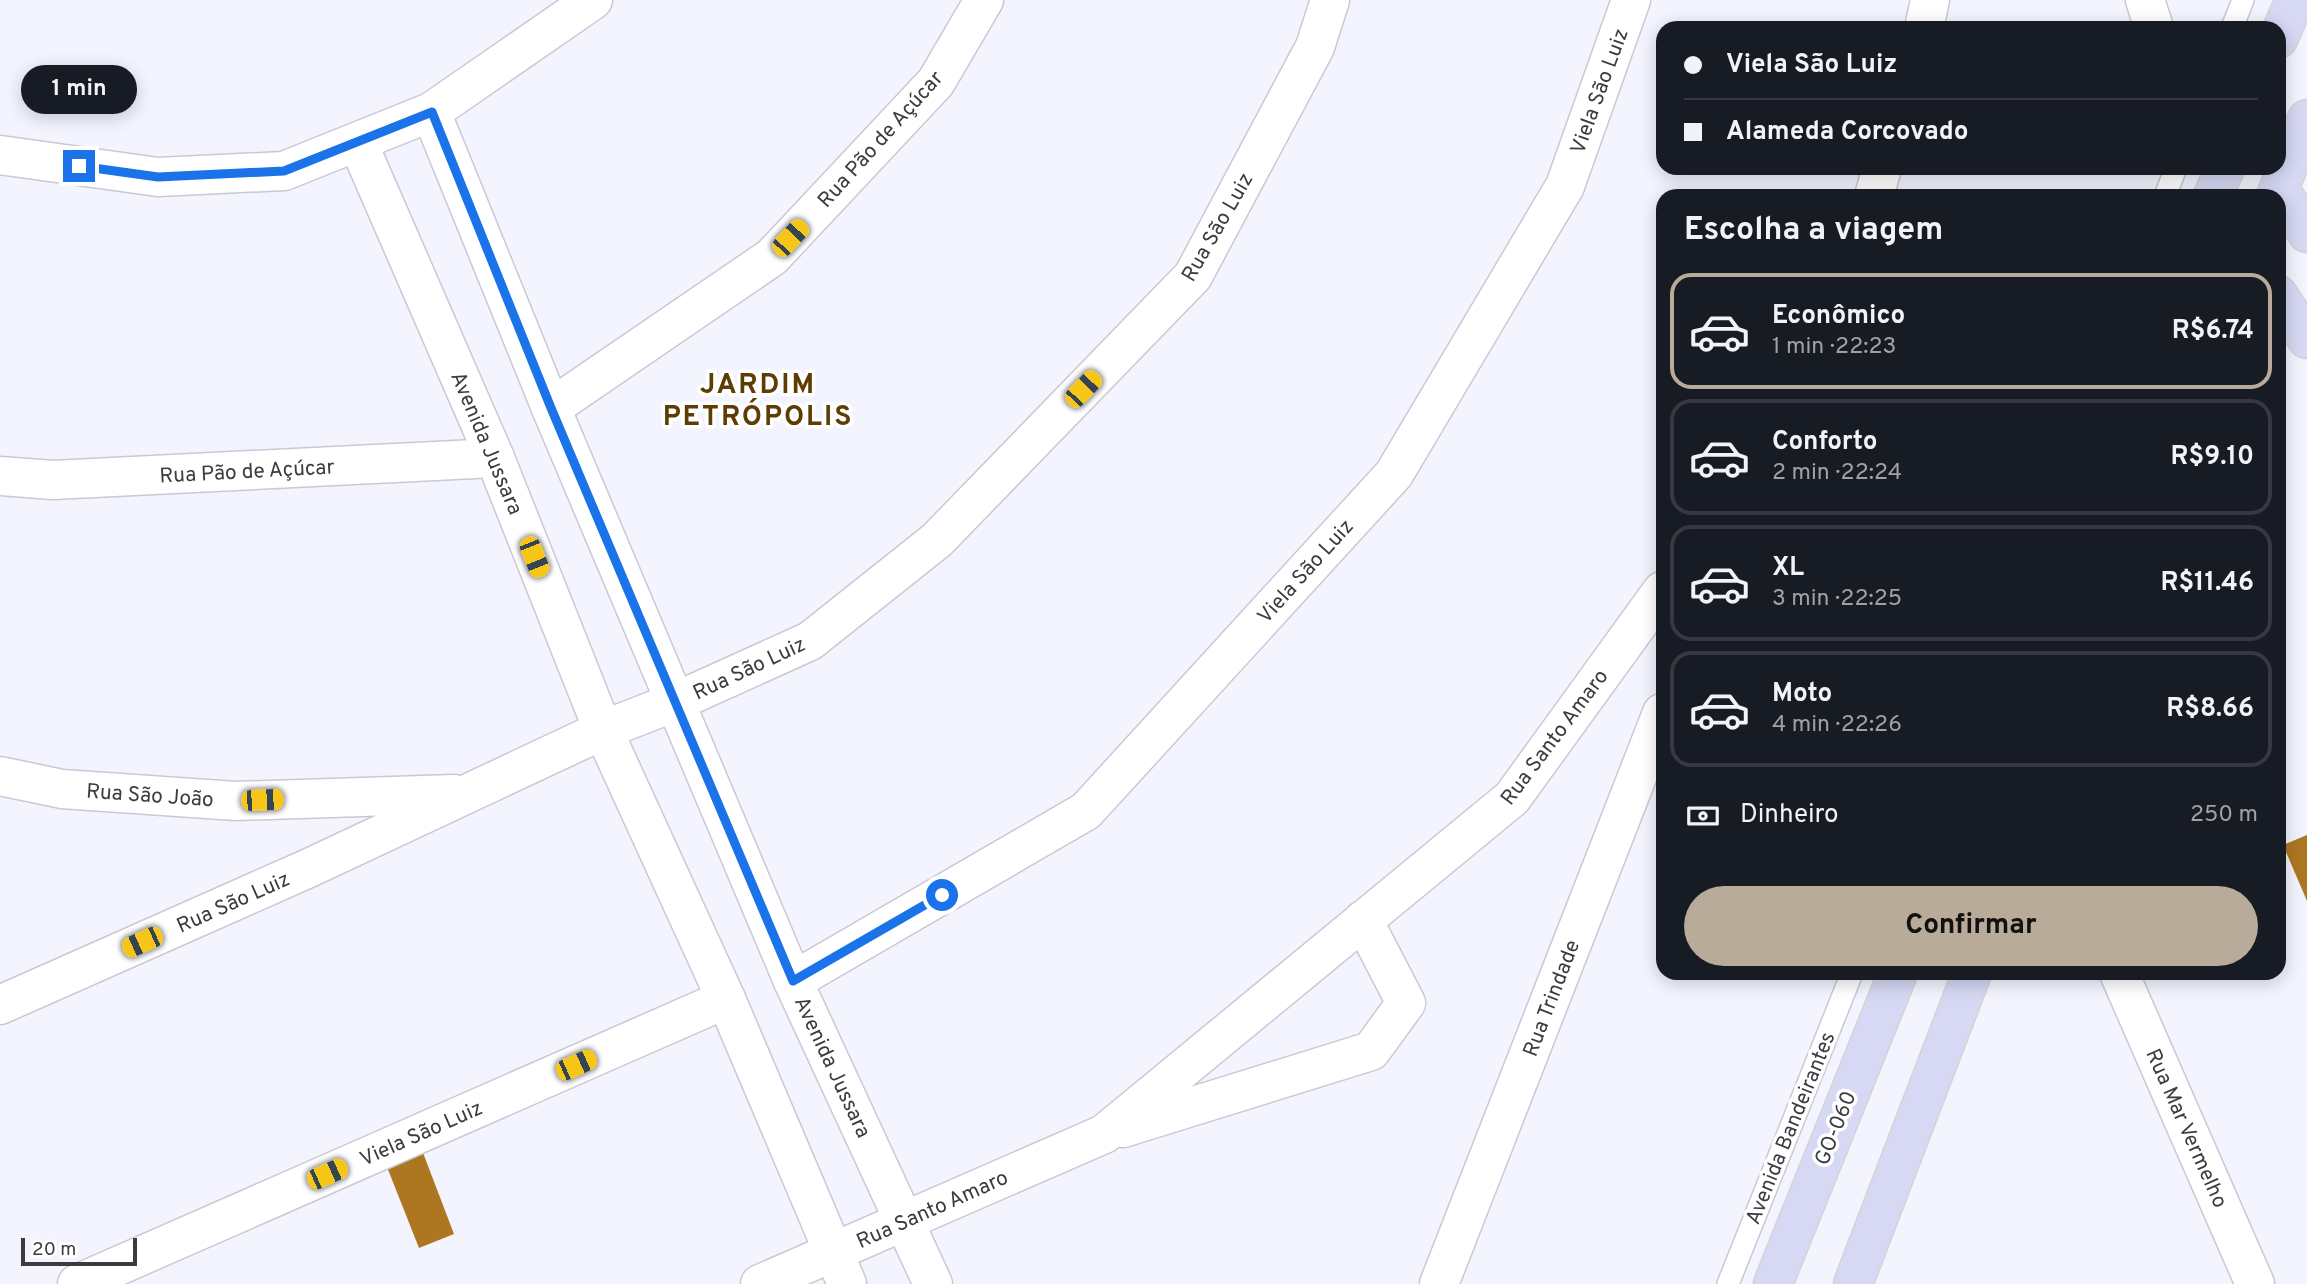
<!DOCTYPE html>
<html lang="pt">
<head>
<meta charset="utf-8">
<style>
  :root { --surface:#171b24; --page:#242831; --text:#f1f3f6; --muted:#9ea1a6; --line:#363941; --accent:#b8ab99 }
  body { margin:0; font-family:Overpass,sans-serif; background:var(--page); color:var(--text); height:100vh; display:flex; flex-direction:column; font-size:26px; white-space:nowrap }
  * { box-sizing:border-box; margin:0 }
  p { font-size:23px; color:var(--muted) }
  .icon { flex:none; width:38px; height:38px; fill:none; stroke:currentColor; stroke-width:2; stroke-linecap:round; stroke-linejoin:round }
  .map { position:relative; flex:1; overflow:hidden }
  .drawer { position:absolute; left:1656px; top:189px; width:630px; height:791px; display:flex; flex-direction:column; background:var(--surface); border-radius:21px; box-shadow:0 4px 18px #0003 }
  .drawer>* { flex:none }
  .top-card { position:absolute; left:1656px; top:21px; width:630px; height:154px; border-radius:21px; box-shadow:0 4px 18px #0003; display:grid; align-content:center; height:154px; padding:0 28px; background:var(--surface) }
  .scale { position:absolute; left:21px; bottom:18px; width:116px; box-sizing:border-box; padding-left:7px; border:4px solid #3b3b40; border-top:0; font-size:19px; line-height:24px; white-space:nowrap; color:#3b3b40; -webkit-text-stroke:5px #fff; paint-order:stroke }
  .end { position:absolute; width:32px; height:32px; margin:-16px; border:9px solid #1a73e8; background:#fff; box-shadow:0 0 0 4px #fff }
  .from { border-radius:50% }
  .bubble { position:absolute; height:49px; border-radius:24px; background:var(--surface); box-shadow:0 4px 18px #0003; font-size:23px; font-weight:700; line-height:49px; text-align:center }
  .car { position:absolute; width:21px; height:42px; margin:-21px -10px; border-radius:9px; box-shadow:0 0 5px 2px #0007; background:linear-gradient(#f5c518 24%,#345 0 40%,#f5c518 0 76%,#345 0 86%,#f5c518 0) }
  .top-card b { display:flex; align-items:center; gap:24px; height:66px; font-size:26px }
  .top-card b+b { border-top:2px solid var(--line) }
  .top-card i { width:18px; height:18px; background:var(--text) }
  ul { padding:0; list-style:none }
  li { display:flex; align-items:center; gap:21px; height:116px; margin:0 14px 10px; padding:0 14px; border:4px solid var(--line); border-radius:21px }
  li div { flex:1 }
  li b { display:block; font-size:26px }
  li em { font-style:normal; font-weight:700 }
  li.selected { border-color:var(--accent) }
  li>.icon { width:63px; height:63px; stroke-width:1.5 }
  h2 { padding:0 28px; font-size:32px; line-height:84px }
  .pay { display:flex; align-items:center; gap:18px; height:77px; padding:0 28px; font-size:26px }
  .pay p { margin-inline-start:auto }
  .cta { display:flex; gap:14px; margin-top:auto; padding:14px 28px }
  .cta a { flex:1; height:80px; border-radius:42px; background:var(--accent); color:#111; font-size:28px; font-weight:700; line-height:80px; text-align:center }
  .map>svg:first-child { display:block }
  .building { fill:#ad7721 }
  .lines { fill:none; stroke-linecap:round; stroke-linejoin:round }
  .lane-casing { stroke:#c8c9d5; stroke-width:24 }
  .street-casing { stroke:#c8c9d5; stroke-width:41 }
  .secondary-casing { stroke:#c8c9d5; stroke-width:41 }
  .primary-casing { stroke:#d4d4d5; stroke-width:41 }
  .lane { stroke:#fff; stroke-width:21 }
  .street { stroke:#fff; stroke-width:38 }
  .secondary { stroke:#fff; stroke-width:38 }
  .primary { stroke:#d6d8f4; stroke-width:38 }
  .route { stroke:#1a73e8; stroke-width:9 }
  .labels { text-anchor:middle; stroke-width:7; stroke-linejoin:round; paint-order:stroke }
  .street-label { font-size:21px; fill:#3b3b40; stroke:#fff }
  .district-label { font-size:28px; font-weight:bold; letter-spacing:2px; fill:#5e3d04; stroke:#fff }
</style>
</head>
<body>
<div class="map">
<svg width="2307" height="1284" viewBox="0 0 2307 1284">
  <rect width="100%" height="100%" fill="#f3f4fe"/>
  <g class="building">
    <path d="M 2307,835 L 2307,901 L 2283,845 Z"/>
    <path d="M 420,1145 L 454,1234 L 419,1248 L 385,1162 Z"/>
  </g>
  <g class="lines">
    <defs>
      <g id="lane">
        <path d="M 2232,28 L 2243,0"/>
        <path d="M 2165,196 L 2176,168"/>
        <path d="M 1728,1284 L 1852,973"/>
      </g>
      <g id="street">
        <path d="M 2145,0 L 2154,28"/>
        <path d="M 1924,28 L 1930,0"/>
        <path d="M 0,155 L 158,177 L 284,171 L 431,112 L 593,0"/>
        <path d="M 1874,196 L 1882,168"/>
        <path d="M 551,408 L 772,257 L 936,82 L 984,0"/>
        <path d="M 0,476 L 53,480 L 495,458"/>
        <path d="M 0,776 L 62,789 L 236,801 L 454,794"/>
        <path d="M 2119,973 L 2255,1284"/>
        <path d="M 793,981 L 1086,811 L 1394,474 L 1565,186 L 1631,0"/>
        <path d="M 0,1005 L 309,868 L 603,730 L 675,702 L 810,641 L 937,540 L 1193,276 L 1315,47 L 1330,0"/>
        <path d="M 1123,1128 L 1371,1051 L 1406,1003 L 1363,920"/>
        <path d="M 77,1284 L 726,999"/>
        <path d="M 760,1284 L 1104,1134 L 1512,798 L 1662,591"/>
        <path d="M 1439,1284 L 1662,713"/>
      </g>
      <g id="secondary">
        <path d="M 431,112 L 551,408 L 793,981 L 933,1284"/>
        <path d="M 358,143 L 495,458 L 603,730 L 726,999 L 847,1284"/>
      </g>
      <g id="primary">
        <path d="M 2278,39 L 2295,0"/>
        <path d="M 2279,188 L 2307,233"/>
        <path d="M 2213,196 L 2225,168"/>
        <path d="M 2276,196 L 2307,119"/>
        <path d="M 2278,295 L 2307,339"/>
        <path d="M 1773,1284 L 1898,973"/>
        <path d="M 1853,1284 L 1972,973"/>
      </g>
    </defs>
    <use href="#lane" class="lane-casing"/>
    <use href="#street" class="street-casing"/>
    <use href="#secondary" class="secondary-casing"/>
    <use href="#primary" class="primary-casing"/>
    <use href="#lane" class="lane"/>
    <use href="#street" class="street"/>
    <use href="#secondary" class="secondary"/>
    <use href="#primary" class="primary"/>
  </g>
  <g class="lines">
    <path class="route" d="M 79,166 L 158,177 L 284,171 L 432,112 L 551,408 L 793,981 L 942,895"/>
  </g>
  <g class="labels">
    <g class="street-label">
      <text transform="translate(1599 91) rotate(-70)" y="7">Viela São Luiz</text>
      <text transform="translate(880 139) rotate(-48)" y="7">Rua Pão de Açúcar</text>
      <text transform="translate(1217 227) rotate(-60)" y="7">Rua São Luiz</text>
      <text transform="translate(487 443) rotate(67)" y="7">Avenida Jussara</text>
      <text transform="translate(247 471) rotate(-3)" y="7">Rua Pão de Açúcar</text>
      <text transform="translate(1305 571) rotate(-48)" y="7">Viela São Luiz</text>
      <text transform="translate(749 668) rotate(-25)" y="7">Rua São Luiz</text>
      <text transform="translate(1554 737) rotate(-53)" y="7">Rua Santo Amaro</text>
      <text transform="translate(150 795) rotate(4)" y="7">Rua São João</text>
      <text transform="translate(233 902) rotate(-24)" y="7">Rua São Luiz</text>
      <text transform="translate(1551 998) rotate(-69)" y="7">Rua Trindade</text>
      <text transform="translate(833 1067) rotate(65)" y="7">Avenida Jussara</text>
      <text transform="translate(1790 1128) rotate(-68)" y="7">Avenida Bandeirantes</text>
      <text transform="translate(1835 1128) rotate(-68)" y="7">GO-060</text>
      <text transform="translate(2187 1128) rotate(66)" y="7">Rua Mar Vermelho</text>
      <text transform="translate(421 1133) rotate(-24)" y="7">Viela São Luiz</text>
      <text transform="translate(932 1209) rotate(-24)" y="7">Rua Santo Amaro</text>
    </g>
    <g class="district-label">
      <text x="758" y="393">JARDIM<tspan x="758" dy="32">PETRÓPOLIS</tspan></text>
    </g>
  </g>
</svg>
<div class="scale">20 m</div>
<i class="end from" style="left:942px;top:895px"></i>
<i class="end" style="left:79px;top:166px"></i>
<div class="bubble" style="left:21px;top:65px;width:116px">1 min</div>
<i class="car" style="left:790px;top:238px;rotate:43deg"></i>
<i class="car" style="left:1083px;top:389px;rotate:44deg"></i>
<i class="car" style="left:534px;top:557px;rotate:158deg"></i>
<i class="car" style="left:262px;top:800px;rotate:88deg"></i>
<i class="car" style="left:142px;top:942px;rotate:246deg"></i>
<i class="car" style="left:576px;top:1065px;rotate:66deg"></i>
<i class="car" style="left:327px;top:1174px;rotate:66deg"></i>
<div class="top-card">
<b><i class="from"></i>Viela São Luiz</b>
<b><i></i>Alameda Corcovado</b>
</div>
<section class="drawer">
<h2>Escolha a viagem</h2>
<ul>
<li class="selected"><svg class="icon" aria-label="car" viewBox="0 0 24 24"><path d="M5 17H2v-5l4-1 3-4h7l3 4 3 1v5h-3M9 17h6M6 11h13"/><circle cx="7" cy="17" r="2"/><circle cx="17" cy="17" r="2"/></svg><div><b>Econômico</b><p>1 min · 22:23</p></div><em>R$6.74</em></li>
<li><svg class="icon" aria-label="car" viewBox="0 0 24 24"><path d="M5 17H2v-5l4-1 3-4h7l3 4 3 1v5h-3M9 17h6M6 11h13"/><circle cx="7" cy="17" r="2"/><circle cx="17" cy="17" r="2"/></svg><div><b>Conforto</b><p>2 min · 22:24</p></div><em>R$9.10</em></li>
<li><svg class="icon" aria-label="car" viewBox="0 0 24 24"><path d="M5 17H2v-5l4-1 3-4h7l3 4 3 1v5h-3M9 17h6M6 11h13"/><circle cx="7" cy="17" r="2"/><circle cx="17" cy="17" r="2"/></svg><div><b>XL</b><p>3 min · 22:25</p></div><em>R$11.46</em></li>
<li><svg class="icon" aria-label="car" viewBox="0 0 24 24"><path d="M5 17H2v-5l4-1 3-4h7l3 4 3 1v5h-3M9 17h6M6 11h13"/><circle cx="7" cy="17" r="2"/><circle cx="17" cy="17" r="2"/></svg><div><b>Moto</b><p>4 min · 22:26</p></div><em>R$8.66</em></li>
</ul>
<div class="pay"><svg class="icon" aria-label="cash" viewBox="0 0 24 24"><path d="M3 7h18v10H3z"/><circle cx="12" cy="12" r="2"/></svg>Dinheiro<p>250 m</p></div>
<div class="cta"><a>Confirmar</a></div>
</section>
</div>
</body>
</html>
